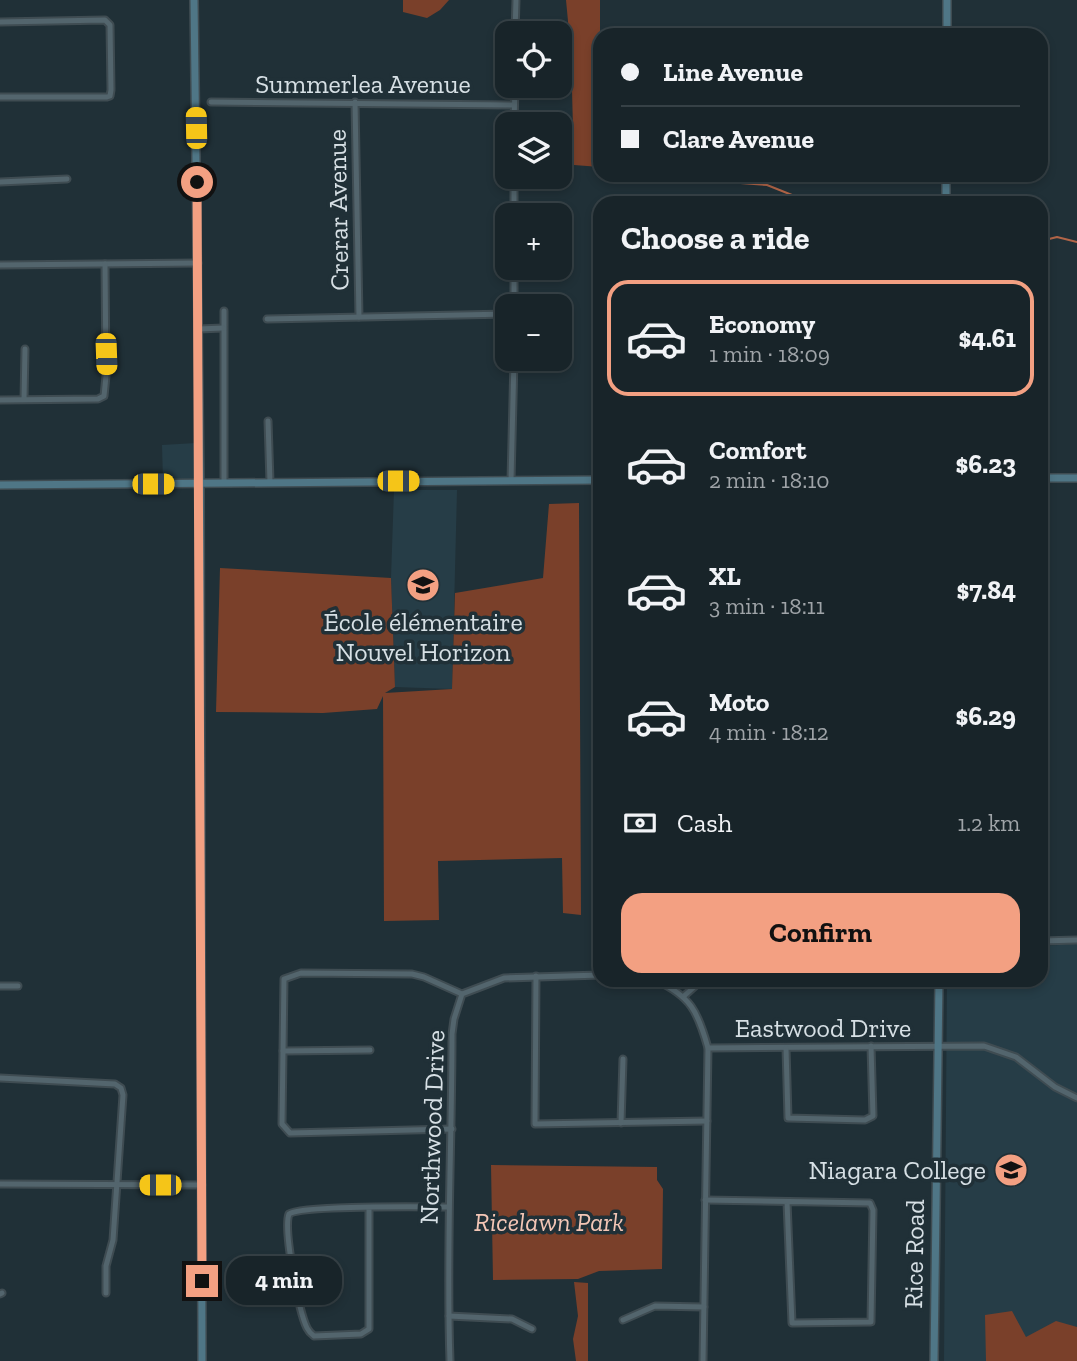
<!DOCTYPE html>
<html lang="en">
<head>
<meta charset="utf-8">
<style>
  :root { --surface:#182429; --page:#253035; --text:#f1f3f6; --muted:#9fa4a8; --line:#364146; --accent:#f3a082 }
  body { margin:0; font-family:"Zilla Slab",serif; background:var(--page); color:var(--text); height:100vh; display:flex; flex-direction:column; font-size:26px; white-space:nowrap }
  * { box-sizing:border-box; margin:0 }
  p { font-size:23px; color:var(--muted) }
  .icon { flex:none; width:38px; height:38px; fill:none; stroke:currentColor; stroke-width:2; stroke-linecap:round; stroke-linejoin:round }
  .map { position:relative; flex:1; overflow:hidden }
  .side { position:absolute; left:593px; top:196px; width:455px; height:791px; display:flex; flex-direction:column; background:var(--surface); border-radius:21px; box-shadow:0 4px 10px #0003,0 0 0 2px var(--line) }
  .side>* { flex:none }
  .top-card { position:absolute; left:593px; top:28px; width:455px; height:154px; border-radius:21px; box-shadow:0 4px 10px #0003,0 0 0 2px var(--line); display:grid; align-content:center; height:154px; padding:0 28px; background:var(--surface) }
  .fabs { position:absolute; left:495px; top:21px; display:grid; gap:14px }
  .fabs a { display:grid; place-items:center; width:77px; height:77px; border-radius:14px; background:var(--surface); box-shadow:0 4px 10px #0003,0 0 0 2px var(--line); font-size:35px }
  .end { position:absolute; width:32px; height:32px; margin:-16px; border:9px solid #f3a082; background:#111; box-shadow:0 0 0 4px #111 }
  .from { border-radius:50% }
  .bubble { position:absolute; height:49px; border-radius:21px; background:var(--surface); box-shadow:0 4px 10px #0003,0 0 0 2px var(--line); font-size:23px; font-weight:700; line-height:49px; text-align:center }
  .car { position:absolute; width:21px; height:42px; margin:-21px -10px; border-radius:9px; box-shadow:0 0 5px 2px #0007; background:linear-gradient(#f5c518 24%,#345 0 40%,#f5c518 0 76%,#345 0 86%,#f5c518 0) }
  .top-card b { display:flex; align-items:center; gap:24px; height:66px; font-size:26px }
  .top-card b+b { border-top:2px solid var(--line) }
  .top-card i { width:18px; height:18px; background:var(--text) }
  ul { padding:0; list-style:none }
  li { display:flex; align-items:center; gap:21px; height:116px; margin:0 14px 10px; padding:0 14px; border:4px solid transparent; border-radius:21px }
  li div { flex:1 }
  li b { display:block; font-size:26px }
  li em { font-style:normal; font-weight:700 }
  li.current { border-color:var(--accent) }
  li>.icon { width:63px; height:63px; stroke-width:1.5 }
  h2 { padding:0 28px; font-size:32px; line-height:84px }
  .pay { display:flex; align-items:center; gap:18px; height:77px; padding:0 28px; font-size:26px }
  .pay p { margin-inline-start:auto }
  .button { display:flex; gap:14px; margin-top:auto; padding:14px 28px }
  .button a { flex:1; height:80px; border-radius:21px; background:var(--accent); color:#111; font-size:28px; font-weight:700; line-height:80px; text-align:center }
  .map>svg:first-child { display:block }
  .built { fill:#263d47 }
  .green { fill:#7a402a }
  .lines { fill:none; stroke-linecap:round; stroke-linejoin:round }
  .stream { stroke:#b26548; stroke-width:2 }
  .street-casing { stroke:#3f4c52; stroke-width:9 }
  .secondary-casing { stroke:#3f4c52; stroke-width:10 }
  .street { stroke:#53656d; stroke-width:5 }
  .secondary { stroke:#4f7686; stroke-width:7 }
  .route { stroke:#f3a082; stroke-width:9 }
  .labels { text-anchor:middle; stroke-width:7; stroke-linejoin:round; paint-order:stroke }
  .street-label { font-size:26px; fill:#d7e0e5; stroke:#203037 }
  .poi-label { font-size:26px; fill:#d7e0e5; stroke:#203037 }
  .park-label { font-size:26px; font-style:italic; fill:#f3c6b6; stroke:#203037 }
</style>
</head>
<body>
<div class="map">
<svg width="1077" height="1361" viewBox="0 0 1077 1361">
  <rect width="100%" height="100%" fill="#203037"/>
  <g class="built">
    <path d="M 196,443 L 197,479 L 163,480 L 162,445 Z"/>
    <path d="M 394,490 L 457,490 L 452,689 L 395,687 L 391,578 Z"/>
    <path d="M 1077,944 L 1077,1361 L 944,1361 L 947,980 L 1041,980 L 1041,946 Z"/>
  </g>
  <g class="green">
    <path d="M 403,0 L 449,0 L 440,10 L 427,18 L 403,12 Z"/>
    <path d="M 566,0 L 600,0 L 600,167 L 574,165 L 571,53 Z"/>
    <path d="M 579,503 L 581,915 L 563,913 L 562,858 L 438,861 L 439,920 L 384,921 L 383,696 L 377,709 L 323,713 L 216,712 L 220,568 L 391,578 L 395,687 L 385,693 L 452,689 L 455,593 L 543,578 L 549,504 Z"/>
    <path d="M 491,1165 L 657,1167 L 657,1180 L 663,1189 L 662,1269 L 599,1271 L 578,1279 L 493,1280 Z"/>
    <path d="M 574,1282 L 588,1283 L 588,1361 L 576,1361 L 573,1339 L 578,1316 Z"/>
    <path d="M 1012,1311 L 1026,1337 L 1056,1321 L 1077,1327 L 1077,1361 L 986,1361 L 985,1315 Z"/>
  </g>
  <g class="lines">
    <g class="stream">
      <path d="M 682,175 L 700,180 L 767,185 L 812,203"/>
      <path d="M 1041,241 L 1057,237 L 1077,242"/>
    </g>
    <defs>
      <g id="street">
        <path d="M 0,22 L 105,20 L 110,25 L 111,90 L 110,96 L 107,97 L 0,97"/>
        <path d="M 515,33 L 516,0"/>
        <path d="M 211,102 L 514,105"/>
        <path d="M 355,102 L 359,317"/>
        <path d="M 514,124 L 515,86"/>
        <path d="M 514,177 L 514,215"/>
        <path d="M 0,182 L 67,179"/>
        <path d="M 0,265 L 198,263"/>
        <path d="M 514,268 L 514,306"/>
        <path d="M 224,311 L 224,483"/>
        <path d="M 267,319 L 508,314"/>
        <path d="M 199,329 L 223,328"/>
        <path d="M 24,399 L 25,349"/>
        <path d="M 0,400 L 98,399 L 104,396 L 106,376 L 105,264"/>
        <path d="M 268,421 L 270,482"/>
        <path d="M 511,480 L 514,359"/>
        <path d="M 1041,941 L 1077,940"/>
        <path d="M 536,976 L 535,1124 L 707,1121"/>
        <path d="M 655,980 C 691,996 698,1012 708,1048 L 703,1361"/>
        <path d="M 0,986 L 18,986"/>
        <path d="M 684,996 L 702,980"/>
        <path d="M 708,1048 L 984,1046 L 1016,1057 L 1055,1087 L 1077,1098"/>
        <path d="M 786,1048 L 788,1118 L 865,1120 L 873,1116 L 871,1046"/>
        <path d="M 283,1051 L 370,1050"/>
        <path d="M 0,1078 L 115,1084 L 121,1088 L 123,1095 L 113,1240 L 106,1266 L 106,1293"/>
        <path d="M 621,1123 L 623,1059"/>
        <path d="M 452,1129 L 290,1133 L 282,1124 L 284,979 L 301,973 L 412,974 L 424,977 L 462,994"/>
        <path d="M 0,1184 L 202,1185"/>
        <path d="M 705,1200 L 870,1203 L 873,1210 L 871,1322 L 792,1323 L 787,1202"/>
        <path d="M 369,1208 L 369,1329 L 361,1334 L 314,1336 C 310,1333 309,1332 307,1328 C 299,1312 283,1229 289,1214 C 302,1205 423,1207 448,1207"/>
        <path d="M 0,1294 L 2,1293"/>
        <path d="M 449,1316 L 512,1319 L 532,1329"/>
        <path d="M 623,1320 L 655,1306 L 704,1307"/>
        <path d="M 450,1361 C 446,1252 452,1143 452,1034 L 454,1019 L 462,994 L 504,978 L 600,975"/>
      </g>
      <g id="secondary">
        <path d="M 194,0 L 200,483 L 202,1361"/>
        <path d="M 947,35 L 947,0"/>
        <path d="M 946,203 L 946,175"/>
        <path d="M 1041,478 L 1077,478"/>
        <path d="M 0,485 L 600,480"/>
        <path d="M 934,1361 L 939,980"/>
      </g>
    </defs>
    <use href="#street" class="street-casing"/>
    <use href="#secondary" class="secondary-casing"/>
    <use href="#street" class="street"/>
    <use href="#secondary" class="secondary"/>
  </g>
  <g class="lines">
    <path class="route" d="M 197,182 L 202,1281"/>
  </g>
  <defs>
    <symbol id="school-disc" viewBox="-11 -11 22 22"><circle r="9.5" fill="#f3a082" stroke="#203037"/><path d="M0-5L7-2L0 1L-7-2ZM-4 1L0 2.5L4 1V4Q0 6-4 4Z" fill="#111"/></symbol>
    <symbol id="university-disc" viewBox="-11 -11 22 22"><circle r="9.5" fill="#f3a082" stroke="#203037"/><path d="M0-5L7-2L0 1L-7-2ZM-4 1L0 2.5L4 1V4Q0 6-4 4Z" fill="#111"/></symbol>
  </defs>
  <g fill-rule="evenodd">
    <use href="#school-disc" x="404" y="566" width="38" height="38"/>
    <use href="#university-disc" x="992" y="1151" width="38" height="38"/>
  </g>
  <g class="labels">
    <g class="street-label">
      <text x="363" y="93">Summerlea Avenue</text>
      <text transform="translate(338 210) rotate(-91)" y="9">Crerar Avenue</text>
      <text x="823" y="1037">Eastwood Drive</text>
      <text transform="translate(432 1127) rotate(-88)" y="9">Northwood Drive</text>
      <text transform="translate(914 1254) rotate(-89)" y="9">Rice Road</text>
    </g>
    <g class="poi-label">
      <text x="423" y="631">École élémentaire<tspan x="423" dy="30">Nouvel Horizon</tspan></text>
      <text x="986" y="1179" text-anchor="end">Niagara College</text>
    </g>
    <g class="park-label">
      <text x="549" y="1231">Ricelawn Park</text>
    </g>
  </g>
</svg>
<div class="fabs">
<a><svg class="icon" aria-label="locate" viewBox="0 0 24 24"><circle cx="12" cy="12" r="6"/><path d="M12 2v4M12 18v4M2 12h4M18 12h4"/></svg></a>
<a><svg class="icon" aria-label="layers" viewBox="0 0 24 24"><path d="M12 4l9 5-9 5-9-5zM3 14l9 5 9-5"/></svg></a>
<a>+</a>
<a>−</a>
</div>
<i class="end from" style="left:197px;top:182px"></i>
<i class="end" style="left:202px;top:1281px"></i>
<div class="bubble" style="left:226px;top:1256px;width:116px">4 min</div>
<i class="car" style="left:196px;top:128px;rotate:359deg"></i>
<i class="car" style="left:106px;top:354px;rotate:178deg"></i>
<i class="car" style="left:398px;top:481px;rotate:90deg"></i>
<i class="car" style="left:153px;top:484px;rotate:90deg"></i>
<i class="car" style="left:160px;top:1185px;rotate:270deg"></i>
<div class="top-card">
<b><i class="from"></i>Line Avenue</b>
<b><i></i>Clare Avenue</b>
</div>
<section class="side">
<h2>Choose a ride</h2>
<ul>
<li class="current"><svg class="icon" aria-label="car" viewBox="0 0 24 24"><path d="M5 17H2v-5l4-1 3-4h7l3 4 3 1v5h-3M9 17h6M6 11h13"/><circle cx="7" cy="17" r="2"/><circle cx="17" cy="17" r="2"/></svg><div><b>Economy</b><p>1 min · 18:09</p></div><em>$4.61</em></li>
<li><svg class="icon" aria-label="car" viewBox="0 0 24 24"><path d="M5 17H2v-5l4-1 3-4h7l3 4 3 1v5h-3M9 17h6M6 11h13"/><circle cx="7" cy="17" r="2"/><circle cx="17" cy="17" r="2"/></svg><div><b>Comfort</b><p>2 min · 18:10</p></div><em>$6.23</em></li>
<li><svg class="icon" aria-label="car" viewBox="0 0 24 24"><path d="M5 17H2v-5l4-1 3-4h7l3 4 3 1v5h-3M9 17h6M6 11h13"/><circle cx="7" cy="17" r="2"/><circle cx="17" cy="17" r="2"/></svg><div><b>XL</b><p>3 min · 18:11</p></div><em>$7.84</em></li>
<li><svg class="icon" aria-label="car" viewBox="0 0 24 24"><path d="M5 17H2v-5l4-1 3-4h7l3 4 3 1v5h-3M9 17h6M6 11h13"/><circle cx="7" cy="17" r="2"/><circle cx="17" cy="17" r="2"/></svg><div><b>Moto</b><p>4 min · 18:12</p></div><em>$6.29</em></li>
</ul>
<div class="pay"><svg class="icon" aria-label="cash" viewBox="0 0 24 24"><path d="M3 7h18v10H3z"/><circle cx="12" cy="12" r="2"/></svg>Cash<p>1.2 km</p></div>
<div class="button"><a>Confirm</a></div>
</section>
</div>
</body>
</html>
